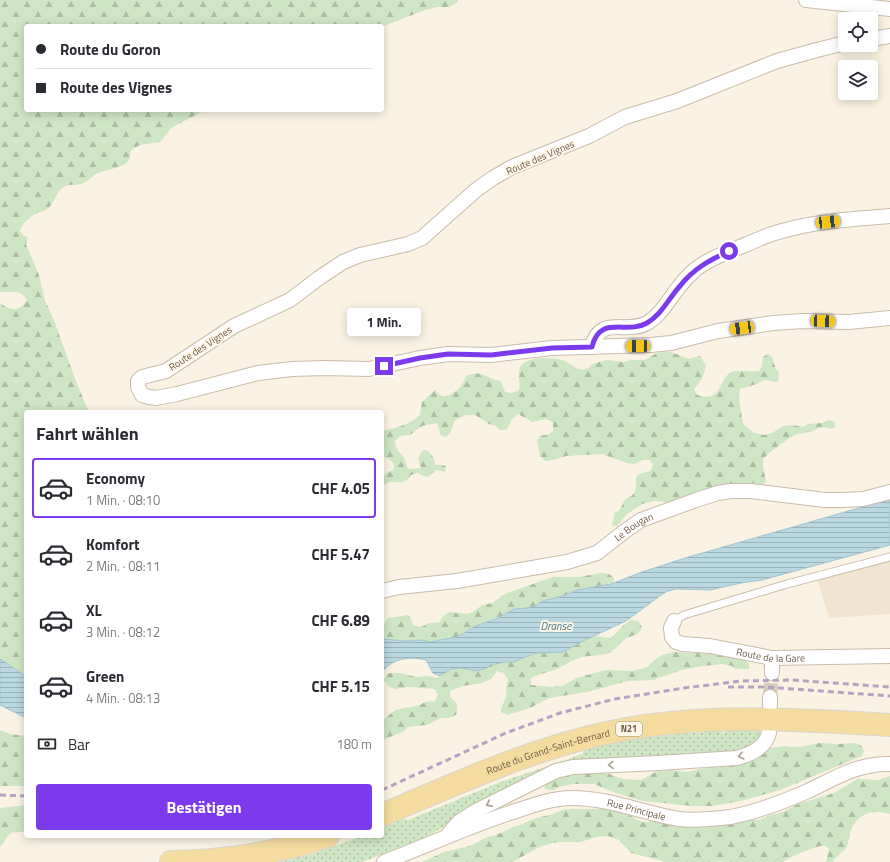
<!DOCTYPE html>
<html lang="de">
<head>
<meta charset="utf-8">
<style>
  :root { --surface:#fff; --page:#f7f7f7; --text:#2b2b33; --muted:#7c7c81; --line:#e1e1e2; --accent:#7c3aed }
  body { margin:0; font-family:"Titillium Web",sans-serif; background:var(--page); color:var(--text); height:100vh; display:flex; flex-direction:column; font-size:15px; white-space:nowrap }
  * { box-sizing:border-box; margin:0 }
  p { font-size:13px; color:var(--muted) }
  .icon { flex:none; width:22px; height:22px; fill:none; stroke:currentColor; stroke-width:2; stroke-linecap:round; stroke-linejoin:round }
  .map { position:relative; flex:1; overflow:hidden }
  .sheet { position:absolute; left:24px; top:410px; width:360px; height:428px; display:flex; flex-direction:column; background:var(--surface); border-radius:4px; box-shadow:0 2px 10px #0003 }
  .sheet>* { flex:none }
  .top-card { position:absolute; left:24px; top:24px; width:360px; height:88px; border-radius:4px; box-shadow:0 2px 10px #0003; display:grid; align-content:center; height:88px; padding:0 12px; background:var(--surface) }
  .tools { position:absolute; left:838px; top:12px; display:grid; gap:8px }
  .tools a { display:grid; place-items:center; width:40px; height:40px; border-radius:4px; background:var(--surface); box-shadow:0 2px 10px #0003; font-size:20px }
  .end { position:absolute; width:18px; height:18px; margin:-9px; border:5px solid #7c3aed; background:#fff; box-shadow:0 0 0 2px #fff }
  .from { border-radius:50% }
  .bubble { position:absolute; height:28px; border-radius:4px; background:var(--surface); box-shadow:0 2px 10px #0003; font-size:13px; font-weight:700; line-height:28px; text-align:center }
  .car { position:absolute; width:12px; height:24px; margin:-12px -6px; border-radius:5px; box-shadow:0 0 3px 1px #0007; background:linear-gradient(#f5c518 24%,#345 0 40%,#f5c518 0 76%,#345 0 86%,#f5c518 0) }
  .top-card b { display:flex; align-items:center; gap:14px; height:38px; font-size:15px }
  .top-card b+b { border-top:1px solid var(--line) }
  .top-card i { width:10px; height:10px; background:var(--text) }
  ul { padding:0; list-style:none }
  li { display:flex; align-items:center; gap:12px; height:60px; margin:0 8px 6px; padding:0 4px; border:2px solid transparent; border-radius:4px }
  li div { flex:1 }
  li b { display:block; font-size:15px }
  li em { font-style:normal; font-weight:700 }
  li.current { border-color:var(--accent) }
  li>.icon { width:36px; height:36px; stroke-width:1.5 }
  h2 { padding:0 12px; font-size:18px; line-height:48px }
  .pay { display:flex; align-items:center; gap:10px; height:44px; padding:0 12px; font-size:15px }
  .pay p { margin-inline-start:auto }
  .button { display:flex; gap:8px; margin-top:auto; padding:8px 12px }
  .button a { flex:1; height:46px; border-radius:4px; background:var(--accent); color:#fff; font-size:16px; font-weight:700; line-height:46px; text-align:center }
  .map>svg:first-child { display:block }
  .residential { fill:#f1e5d2 }
  .grass { fill:url(#grass-dots) }
  .forest { fill:url(#forest-firs) }
  .water { fill:url(#water-rules); stroke:#a0c6d2 }
  .lines { fill:none; stroke-linecap:round; stroke-linejoin:round }
  .minor-tunnel { stroke:#d8cdbd; stroke-width:14; stroke-dasharray:14 7; stroke-linecap:butt }
  .service-casing { stroke:#cabbaa; stroke-width:9 }
  .minor-casing { stroke:#cabbaa; stroke-width:16 }
  .primary-casing { stroke:#dad4d0; stroke-width:24 }
  .service { stroke:#fff; stroke-width:7 }
  .minor { stroke:#fff; stroke-width:14 }
  .primary { stroke:#f4dca0; stroke-width:22 }
  .rail { stroke:#b6a3c2; stroke-width:3; stroke-dasharray:6 4; stroke-linecap:butt }
  .oneway { stroke:#a99d93 }
  .route { stroke:#7c3aed; stroke-width:5 }
  .labels { text-anchor:middle; stroke-width:4; stroke-linejoin:round; paint-order:stroke }
  .shield { fill:#fdf7e8; stroke:#9a8a7a; stroke-width:1 }
  .shield-label { font-size:9px; font-weight:bold; fill:#705b4b }
  .street-label { font-size:10px; fill:#705b4b; stroke:#fdf7e8 }
  .water-label { font-size:11px; font-style:italic; fill:#4a7888; stroke:#fdf7e8 }
</style>
</head>
<body>
<div class="map">
<svg width="890" height="862" viewBox="0 0 890 862">
  <defs>
    <pattern id="grass-dots" width="8" height="8" patternUnits="userSpaceOnUse"><rect width="8" height="8" fill="#cee6c3"/><path d="M2 2h.1M6 6h.1" fill="none" stroke="#acbda0" stroke-width="1.8" stroke-linecap="round"/></pattern>
    <pattern id="forest-firs" width="22" height="20" patternUnits="userSpaceOnUse"><rect width="22" height="20" fill="#cee6c3"/><path d="M5 1l3.5 6h-7zM16 11l3.5 6h-7z" fill="#acbda0"/></pattern>
    <pattern id="water-rules" width="6" height="5" patternUnits="userSpaceOnUse"><rect width="6" height="5" fill="#b9d8e2"/><path d="M0 2.5h6" fill="none" stroke="#9bb2b9"/></pattern>
  </defs>
  <rect width="100%" height="100%" fill="#faf3e3"/>
  <path class="residential" d="M 890,553 L 890,614 L 829,618 L 815,573 Z"/>
  <path class="grass" d="M 764,730 L 763,736 L 745,752 L 601,762 L 449,823 L 429,836 L 362,862 L 278,862 L 312,854 L 363,836 L 382,836 L 382,828 L 403,819 L 408,820 L 498,783 L 566,760 L 583,753 L 584,750 L 594,747 L 636,739 L 664,735 L 722,731 L 722,733 L 725,733 L 725,731 Z"/>
  <g class="forest">
    <path d="M 0,0 L 458,0 L 458,2 L 449,7 L 437,7 L 422,11 L 382,27 L 26,26 L 26,110 L 205,110 L 171,128 L 167,134 L 160,142 L 140,145 L 131,150 C 130,155 130,161 125,164 C 120,168 104,170 96,174 C 91,177 88,182 81,184 C 76,185 71,184 66,186 C 55,190 57,202 47,209 C 45,211 42,211 39,212 C 31,216 22,223 20,231 L 22,234 L 28,238 L 26,244 L 39,275 L 45,301 L 54,320 L 75,379 L 89,412 L 26,412 L 26,676 L 0,659 L 0,303 C 10,311 20,312 27,300 C 19,288 13,293 0,292 Z"/>
    <path d="M 663,352 L 671,352 L 689,359 L 700,356 L 706,365 L 702,379 L 694,389 L 697,395 C 723,403 717,381 731,372 C 736,369 752,372 759,371 L 762,365 L 763,357 L 768,354 L 772,357 L 776,369 L 779,373 L 778,382 L 764,380 C 757,385 749,386 740,389 L 739,399 L 742,418 L 744,425 L 754,433 L 764,435 L 772,433 L 784,426 L 792,425 L 803,427 L 808,424 L 821,423 L 829,420 L 835,422 L 835,427 L 831,429 C 818,425 820,429 810,432 C 806,433 800,433 795,435 C 785,440 771,451 763,459 L 763,467 L 766,481 L 763,485 L 747,485 L 675,503 L 655,501 L 642,504 L 626,515 L 617,526 L 612,525 L 615,513 C 621,510 621,507 624,501 C 626,497 632,497 634,493 C 641,482 626,476 650,471 L 653,465 L 650,460 L 643,460 L 634,464 L 627,463 L 602,454 L 566,456 L 553,460 L 545,461 L 540,456 L 537,440 L 540,436 L 549,434 L 553,431 L 553,423 L 547,419 L 532,422 L 518,414 L 512,419 L 506,430 L 499,430 L 496,426 L 489,424 L 475,415 L 466,415 L 455,420 L 450,433 L 446,437 L 441,436 L 437,423 L 422,426 L 410,435 L 400,436 L 395,441 C 396,453 401,451 405,460 C 407,465 406,466 409,469 L 421,468 L 418,459 L 422,451 L 427,450 L 433,457 L 435,465 L 441,465 L 446,466 L 445,472 L 436,470 C 429,477 427,479 418,473 L 411,475 C 406,484 399,482 389,482 L 382,486 C 382,477 384,473 393,470 L 394,464 L 388,458 L 382,457 L 382,431 C 396,428 409,425 420,415 L 422,402 L 435,390 C 437,393 440,396 443,396 C 453,396 464,386 466,376 C 484,369 485,379 501,381 L 505,392 L 512,393 L 519,390 C 521,382 516,374 521,366 C 527,356 552,357 562,360 C 573,363 574,373 589,368 L 592,364 L 607,360 L 624,362 L 631,360 L 645,360 L 655,354 Z"/>
    <path d="M 601,573 L 609,574 L 614,578 L 613,584 L 577,590 L 563,596 L 542,601 L 536,606 L 526,608 L 514,609 L 498,618 L 473,627 L 463,634 L 456,637 L 430,642 L 423,640 L 407,641 L 382,639 L 382,627 L 388,618 L 408,615 L 410,617 L 413,625 L 421,627 L 429,623 L 440,622 L 443,616 L 449,612 L 468,614 L 473,612 L 482,605 L 492,603 L 507,593 L 553,577 L 579,577 Z"/>
    <path d="M 631,620 L 638,621 L 642,627 C 639,636 632,635 625,639 C 619,643 616,650 609,653 C 601,656 591,655 582,657 C 572,660 564,666 554,670 C 546,673 539,674 531,678 L 531,685 L 552,687 L 562,686 L 577,678 L 598,672 L 606,670 L 633,671 L 647,667 L 657,658 L 665,654 L 675,652 L 715,654 L 741,657 L 749,663 L 749,669 L 736,669 L 732,666 L 723,664 L 702,666 L 682,670 L 653,680 L 628,681 L 587,692 L 549,698 L 532,707 L 508,715 L 501,712 C 501,704 505,703 506,696 C 507,690 505,687 508,680 L 504,673 L 497,671 L 491,679 L 482,683 L 463,686 L 450,691 L 450,697 C 458,703 458,706 456,715 L 449,718 L 441,718 L 427,725 L 408,727 L 403,732 L 382,740 L 382,721 L 395,710 L 420,705 L 425,702 L 435,701 L 438,695 L 435,689 L 408,687 L 395,689 L 390,687 L 383,680 L 389,673 L 401,673 L 416,677 L 427,676 L 437,678 L 451,669 L 461,668 L 477,671 L 487,668 L 490,665 L 505,662 L 513,662 L 536,653 L 563,652 L 592,636 L 611,638 L 624,625 Z"/>
    <path d="M 0,730 L 10,734 L 26,736 L 26,785 L 24,786 L 0,786 Z"/>
    <path d="M 819,743 L 839,744 L 855,743 L 861,745 L 864,751 L 862,756 L 857,758 L 780,790 L 741,801 L 713,806 L 692,806 L 643,801 L 613,792 L 594,784 L 572,784 L 559,787 L 553,790 L 548,790 L 544,788 L 546,782 L 566,773 L 598,772 L 609,774 L 623,779 L 641,780 L 657,771 L 670,770 L 687,772 L 758,756 L 770,748 L 784,746 L 800,747 Z"/>
    <path d="M 890,776 L 890,814 C 873,809 858,813 851,830 C 849,836 849,843 846,848 C 842,853 836,856 833,862 L 826,862 L 829,849 C 828,848 826,846 824,846 C 820,844 787,858 783,862 L 666,862 L 631,853 L 619,840 L 608,836 L 597,837 L 580,842 L 561,842 L 553,843 L 539,847 L 513,862 L 417,862 L 422,862 L 444,852 L 470,846 L 487,837 L 496,835 L 505,831 L 513,827 L 520,825 L 536,818 L 550,815 L 562,810 L 571,809 L 596,809 L 610,808 L 626,812 L 637,820 L 643,822 L 648,822 L 653,819 L 673,825 L 688,827 L 742,819 L 759,820 L 770,815 L 783,812 L 798,804 L 834,793 L 857,779 L 878,780 Z"/>
    <path d="M 26,805 L 26,831 C 21,833 15,831 10,834 C 6,837 5,843 0,846 L 0,808 Z"/>
  </g>
  <g class="water">
    <path d="M 890,499 L 890,545 L 762,580 L 741,583 L 710,590 L 676,589 L 668,591 L 661,595 L 626,621 L 585,640 L 563,652 L 536,653 L 513,662 L 505,662 L 490,665 L 487,668 L 477,671 L 461,668 L 451,669 L 440,676 L 433,673 L 426,660 C 410,656 393,658 382,672 L 382,639 L 407,641 L 423,640 L 430,642 L 456,637 L 463,634 L 473,627 L 498,618 L 514,609 L 526,608 L 536,606 L 542,601 L 563,596 L 577,590 L 611,584 L 642,572 L 685,558 Z"/>
    <path d="M 0,659 L 26,676 L 26,718 L 0,705 Z"/>
  </g>
  <g class="lines">
    <path class="minor-tunnel" d="M 770,697 L 772,673"/>
    <defs>
      <path id="service" d="M 674,621 L 684,615 L 787,584 L 890,557"/>
      <g id="minor">
        <path d="M 806,0 L 890,9"/>
        <path d="M 871,39 L 890,36"/>
        <path d="M 845,43 L 817,50 L 777,61 L 677,101 L 625,117 L 589,136 L 512,167 L 493,178 L 476,190 L 422,238 L 408,244 L 360,255 L 343,262 L 319,278 L 290,300 L 234,326 L 166,371 L 142,377 L 138,381 L 138,387 L 142,395 L 149,397 L 156,398 L 177,394 L 258,373 L 292,369 L 325,368 L 369,369 L 420,358 L 448,354 L 491,355 L 552,348 L 651,345 L 671,343 L 718,331 L 773,323 L 803,321 L 849,322 L 890,318"/>
        <path d="M 592,347 C 600,314 626,335 647,323 C 661,315 669,299 679,287 C 684,280 690,274 696,269 C 710,258 728,252 745,245 C 757,240 769,234 782,231 C 817,221 854,219 890,216"/>
        <path id="s1" d="M 382,591 L 399,587 L 457,581 L 567,562 L 597,553 L 625,531 L 641,520 L 696,500 L 718,493 L 730,491 L 751,491 L 825,500 L 843,500 L 863,499 L 890,492"/>
        <path id="s2" d="M 674,621 L 671,628 L 672,637 L 676,642 L 683,644 L 710,646 L 772,658 L 890,656"/>
        <path d="M 772,673 L 772,658"/>
        <path d="M 770,705 L 770,697"/>
        <path d="M 449,833 L 459,822 L 476,811 L 556,771 L 573,767 L 658,763 L 737,758 C 751,754 765,748 769,733"/>
        <path id="s3" d="M 384,862 C 429,845 473,824 519,810 C 536,804 554,798 572,798 C 609,798 643,813 679,819 C 696,821 713,819 730,817 C 757,812 783,802 808,791 C 835,778 859,763 890,764"/>
      </g>
      <g id="primary">
        <path id="s4" d="M 382,815 C 460,782 537,746 621,730 C 710,713 800,720 890,725"/>
        <path d="M 171,862 C 225,861 277,853 328,836"/>
      </g>
    </defs>
    <use href="#service" class="service-casing"/>
    <use href="#minor" class="minor-casing"/>
    <use href="#primary" class="primary-casing"/>
    <use href="#service" class="service"/>
    <use href="#minor" class="minor"/>
    <use href="#primary" class="primary"/>
    <g class="rail">
      <path d="M 728,687 L 765,687 L 890,696"/>
      <path d="M 382,790 L 506,733 L 560,713 L 615,699 L 684,688 L 741,681 L 792,680 L 890,687"/>
      <path d="M 0,795 L 26,796"/>
    </g>
  </g>
  <defs><path id="oneway-chevron" d="M-2-3.5L2.5 0L-2 3.5" fill="none" stroke-width="1.6" stroke-linecap="round" stroke-linejoin="round"/></defs>
  <g class="oneway">
    <use href="#oneway-chevron" transform="translate(741 756) rotate(166)"/>
    <use href="#oneway-chevron" transform="translate(611 765) rotate(178)"/>
    <use href="#oneway-chevron" transform="translate(489 804) rotate(154)"/>
  </g>
  <g class="lines">
    <path class="route" d="M 384,366 L 420,358 L 448,354 L 491,355 L 552,348 L 592,347 C 600,314 626,335 647,323 C 662,314 669,298 680,286 C 693,269 710,260 729,251"/>
  </g>
  <g class="labels">
    <rect class="shield" x="616" y="722" width="26" height="14" rx="3"/>
    <g class="shield-label">
      <text x="629" y="732">N21</text>
    </g>
    <g class="street-label">
      <text transform="translate(540 157) rotate(-23)" y="4">Route des Vignes</text>
      <text transform="translate(200 348) rotate(-33)" y="4">Route des Vignes</text>
      <text dy="4" stroke="none"><textPath href="#s1" startOffset="264">Le Bougan</textPath></text>
      <text dy="4" stroke="none"><textPath href="#s2" startOffset="119">Route de la Gare</textPath></text>
      <text dy="4" stroke="none"><textPath href="#s4" startOffset="178">Route du Grand-Saint-Bernard</textPath></text>
      <text dy="4" stroke="none"><textPath href="#s3" startOffset="265">Rue Principale</textPath></text>
    </g>
    <g class="water-label">
      <text x="556" y="630">Dranse</text>
    </g>
  </g>
</svg>
<div class="tools">
<a><svg class="icon" aria-label="locate" viewBox="0 0 24 24"><circle cx="12" cy="12" r="6"/><path d="M12 2v4M12 18v4M2 12h4M18 12h4"/></svg></a>
<a><svg class="icon" aria-label="layers" viewBox="0 0 24 24"><path d="M12 4l9 5-9 5-9-5zM3 14l9 5 9-5"/></svg></a>
</div>
<i class="end from" style="left:729px;top:251px"></i>
<i class="end" style="left:384px;top:366px"></i>
<div class="bubble" style="left:347px;top:308px;width:74px">1 Min.</div>
<i class="car" style="left:828px;top:222px;rotate:84deg"></i>
<i class="car" style="left:823px;top:321px;rotate:92deg"></i>
<i class="car" style="left:742px;top:328px;rotate:262deg"></i>
<i class="car" style="left:638px;top:346px;rotate:269deg"></i>
<div class="top-card">
<b><i class="from"></i>Route du Goron</b>
<b><i></i>Route des Vignes</b>
</div>
<section class="sheet">
<h2>Fahrt wählen</h2>
<ul>
<li class="current"><svg class="icon" aria-label="car" viewBox="0 0 24 24"><path d="M5 17H2v-5l4-1 3-4h7l3 4 3 1v5h-3M9 17h6M6 11h13"/><circle cx="7" cy="17" r="2"/><circle cx="17" cy="17" r="2"/></svg><div><b>Economy</b><p>1 Min. · 08:10</p></div><em>CHF 4.05</em></li>
<li><svg class="icon" aria-label="car" viewBox="0 0 24 24"><path d="M5 17H2v-5l4-1 3-4h7l3 4 3 1v5h-3M9 17h6M6 11h13"/><circle cx="7" cy="17" r="2"/><circle cx="17" cy="17" r="2"/></svg><div><b>Komfort</b><p>2 Min. · 08:11</p></div><em>CHF 5.47</em></li>
<li><svg class="icon" aria-label="car" viewBox="0 0 24 24"><path d="M5 17H2v-5l4-1 3-4h7l3 4 3 1v5h-3M9 17h6M6 11h13"/><circle cx="7" cy="17" r="2"/><circle cx="17" cy="17" r="2"/></svg><div><b>XL</b><p>3 Min. · 08:12</p></div><em>CHF 6.89</em></li>
<li><svg class="icon" aria-label="car" viewBox="0 0 24 24"><path d="M5 17H2v-5l4-1 3-4h7l3 4 3 1v5h-3M9 17h6M6 11h13"/><circle cx="7" cy="17" r="2"/><circle cx="17" cy="17" r="2"/></svg><div><b>Green</b><p>4 Min. · 08:13</p></div><em>CHF 5.15</em></li>
</ul>
<div class="pay"><svg class="icon" aria-label="cash" viewBox="0 0 24 24"><path d="M3 7h18v10H3z"/><circle cx="12" cy="12" r="2"/></svg>Bar<p>180 m</p></div>
<div class="button"><a>Bestätigen</a></div>
</section>
</div>
</body>
</html>
